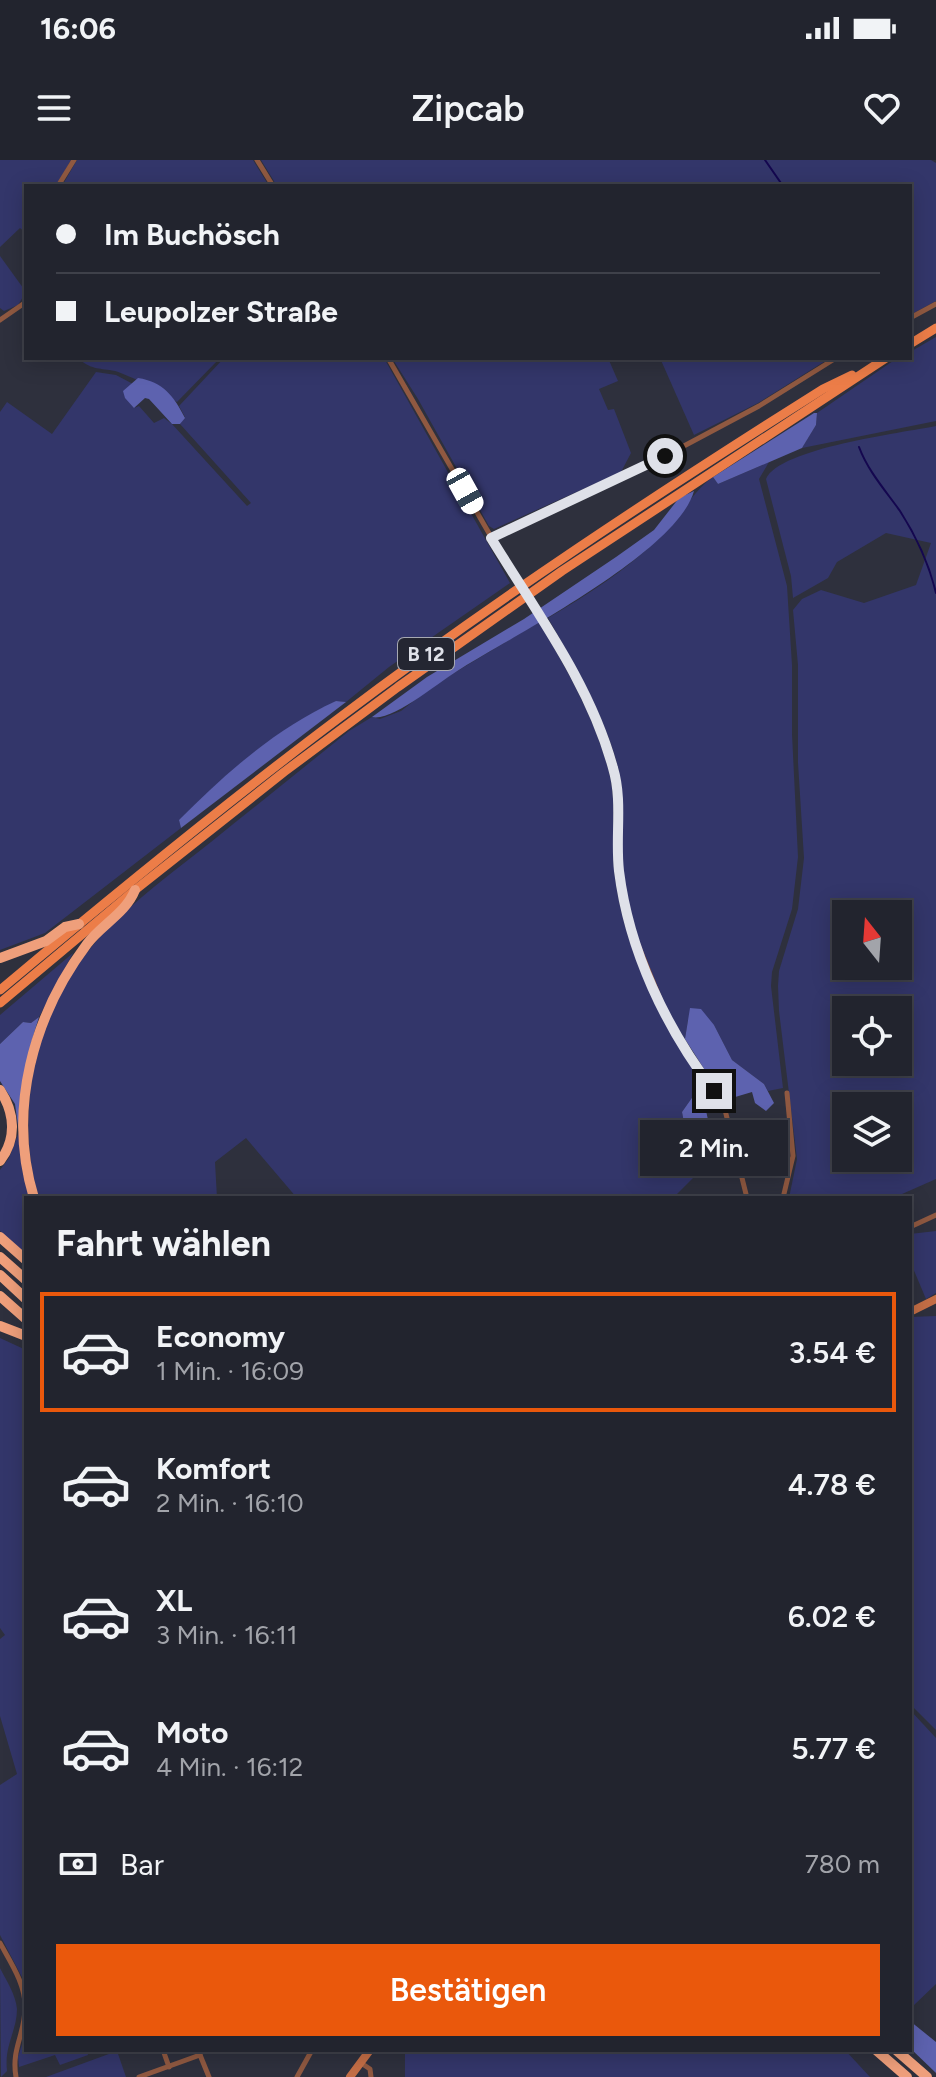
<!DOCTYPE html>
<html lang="de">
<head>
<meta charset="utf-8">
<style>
  :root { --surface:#22242e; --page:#2e303a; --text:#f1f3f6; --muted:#a2a4aa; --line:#3f414a; --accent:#ea580c }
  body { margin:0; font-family:Figtree,sans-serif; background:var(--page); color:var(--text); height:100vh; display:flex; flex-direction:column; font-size:30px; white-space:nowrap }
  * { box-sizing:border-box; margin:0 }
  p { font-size:26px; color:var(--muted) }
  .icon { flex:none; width:44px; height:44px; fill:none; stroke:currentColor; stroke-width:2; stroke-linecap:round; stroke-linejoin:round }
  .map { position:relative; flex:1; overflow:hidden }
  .sheet { position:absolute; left:24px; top:1036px; width:888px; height:856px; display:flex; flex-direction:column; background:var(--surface); border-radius:0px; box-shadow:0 4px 20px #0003,0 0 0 2px var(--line) }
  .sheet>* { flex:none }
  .top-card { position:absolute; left:24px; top:24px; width:888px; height:176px; border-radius:0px; box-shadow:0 4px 20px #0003,0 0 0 2px var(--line); display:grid; align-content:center; height:176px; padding:0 32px; background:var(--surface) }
  .needle { width:52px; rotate:343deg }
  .buttons { position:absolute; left:832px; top:740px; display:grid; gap:16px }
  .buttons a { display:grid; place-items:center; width:80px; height:80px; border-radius:0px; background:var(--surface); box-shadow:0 4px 20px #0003,0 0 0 2px var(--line); font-size:40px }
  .end { position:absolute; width:36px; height:36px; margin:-18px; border:10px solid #dfe1e9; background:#111; box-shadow:0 0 0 4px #111 }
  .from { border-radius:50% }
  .bubble { position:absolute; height:56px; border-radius:0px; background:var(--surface); box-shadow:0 4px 20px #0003,0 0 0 2px var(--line); font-size:26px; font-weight:600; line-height:56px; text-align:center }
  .car { position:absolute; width:24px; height:48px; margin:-24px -12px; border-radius:10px; box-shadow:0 0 6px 2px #0007; background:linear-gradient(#fff 24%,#345 0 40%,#fff 0 76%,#345 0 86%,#fff 0) }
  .top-card b { display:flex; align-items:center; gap:28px; height:76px; font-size:30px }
  .top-card b+b { border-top:2px solid var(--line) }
  .top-card i { width:20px; height:20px; background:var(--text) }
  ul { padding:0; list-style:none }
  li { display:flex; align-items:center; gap:24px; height:120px; margin:0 16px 12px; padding:0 16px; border:4px solid transparent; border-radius:0px }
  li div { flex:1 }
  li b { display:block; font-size:30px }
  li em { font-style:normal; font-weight:600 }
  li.selected { border-color:var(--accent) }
  li>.icon { width:72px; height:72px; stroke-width:1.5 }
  h2 { padding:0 32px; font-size:36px; line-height:96px }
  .pay { display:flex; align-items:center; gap:20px; height:88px; padding:0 32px; font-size:30px }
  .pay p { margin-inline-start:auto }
  .primary-button { display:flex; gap:16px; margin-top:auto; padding:16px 32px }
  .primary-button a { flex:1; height:92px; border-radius:0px; background:var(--accent); color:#fff; font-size:32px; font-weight:600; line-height:92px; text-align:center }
  .status { display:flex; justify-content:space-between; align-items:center; height:56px; padding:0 40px; background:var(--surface); direction:ltr }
  .status svg { height:22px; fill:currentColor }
  header { display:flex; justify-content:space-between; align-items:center; height:104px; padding:0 32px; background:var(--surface); font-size:36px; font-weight:600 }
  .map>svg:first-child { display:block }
  .green { fill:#33366a; fill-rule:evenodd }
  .forest { fill:#5d62af }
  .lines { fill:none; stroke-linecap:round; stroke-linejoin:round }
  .stream { stroke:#14074f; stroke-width:2 }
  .street { stroke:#905941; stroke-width:5 }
  .secondary { stroke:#c46e46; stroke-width:8 }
  .primary { stroke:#ec7d48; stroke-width:9 }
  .highway { stroke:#ef9f7b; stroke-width:10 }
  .street-bridge { stroke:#905941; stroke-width:5 }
  .route { stroke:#dfe1e9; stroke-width:10 }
  .labels { text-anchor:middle; stroke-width:6; stroke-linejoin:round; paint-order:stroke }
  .shield { fill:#242632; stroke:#a7a9b2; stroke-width:2 }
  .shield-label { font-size:20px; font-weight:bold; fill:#dfe1e9 }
</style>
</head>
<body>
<div class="status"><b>16:06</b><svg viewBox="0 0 49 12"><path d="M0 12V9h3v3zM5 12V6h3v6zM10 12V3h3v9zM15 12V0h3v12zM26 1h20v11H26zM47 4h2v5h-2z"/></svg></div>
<header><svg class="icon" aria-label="menu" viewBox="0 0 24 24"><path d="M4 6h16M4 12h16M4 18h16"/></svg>Zipcab<svg class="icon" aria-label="heart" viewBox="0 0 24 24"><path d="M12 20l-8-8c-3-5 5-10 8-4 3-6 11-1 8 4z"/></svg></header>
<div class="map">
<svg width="936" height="1917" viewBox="0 0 936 1917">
  <rect width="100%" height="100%" fill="#2e303d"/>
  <g class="green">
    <path d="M 0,0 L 71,0 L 56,26 L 26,26 L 26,73 L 20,68 L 0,87 Z"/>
    <path d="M 77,0 L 253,0 L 269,26 L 62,26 Z"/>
    <path d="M 261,0 L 931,0 L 936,3 L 936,141 L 910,155 L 910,26 L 277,26 Z"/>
    <path d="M 0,96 L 26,132 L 18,145 L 4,151 L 0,148 Z"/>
    <path d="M 936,177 L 936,261 L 802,288 L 816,265 L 817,253 L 890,203 L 899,198 L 910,198 L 910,192 Z"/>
    <path d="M 81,198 L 220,198 L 177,242 C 168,235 127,214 115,211 C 100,208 93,210 80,200 Z"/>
    <path d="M 224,198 L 384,198 L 510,423 L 389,507 L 346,542 L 336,541 L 179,660 L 181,668 L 45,773 L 0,790 L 0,252 L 7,242 L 52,274 L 96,212 L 116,215 L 133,224 L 134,248 L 139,246 L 154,263 L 164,258 L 172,264 L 247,346 L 251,343 L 180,264 L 185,257 L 179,246 Z"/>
    <path d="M 392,198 L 608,198 L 618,221 L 599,229 L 608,250 L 614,249 L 631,293 L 621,312 L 494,369 L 489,366 L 418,239 Z"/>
    <path d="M 660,198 L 830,198 L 758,243 L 694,275 Z"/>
    <path d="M 936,266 L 936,1019 L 893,1038 L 789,1038 L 797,999 L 779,851 L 778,826 L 779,811 L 798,749 L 804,698 L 798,603 L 798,505 L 793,450 L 802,439 L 821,430 L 864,443 L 916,425 L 931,383 L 886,373 L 837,402 L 828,418 L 793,438 L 791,416 L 766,319 C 780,288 901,273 936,266 ZM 846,754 L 898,754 L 898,806 L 846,806 ZM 846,850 L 898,850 L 898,902 L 846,902 ZM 846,946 L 898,946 L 898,998 L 846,998 Z"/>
    <path d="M 769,302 L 759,319 L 787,426 L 792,505 L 792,574 L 798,697 L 792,749 L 772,812 L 771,826 L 783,928 L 768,931 L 764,924 L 732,900 L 714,865 L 688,860 L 685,879 C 652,834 630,765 623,709 C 620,681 624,652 621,624 C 614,571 574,504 548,458 C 587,435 628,409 660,377 C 680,357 691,333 713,317 L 718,324 Z"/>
    <path d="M 539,462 C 567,510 595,558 609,612 C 617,643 611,677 614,709 C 622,785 659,860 703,922 L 682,952 L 692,1004 L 699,1012 L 673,1038 L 297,1038 L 246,978 L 215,1002 L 217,1038 L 39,1038 C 12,950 38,844 100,777 C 133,741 173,712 211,682 C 257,645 303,608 349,571 L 372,557 L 380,559 L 401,551 L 434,525 Z"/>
    <path d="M 73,793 L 39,857 L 31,863 L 23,862 L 0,884 L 0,855 Z"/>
    <path d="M 19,972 L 22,1008 L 29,1038 L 26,1038 L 26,1094 L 0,1071 L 0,1010 L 9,998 Z"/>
    <path d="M 936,1071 L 936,1133 L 926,1139 L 910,1101 L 910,1074 Z"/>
    <path d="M 936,1156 L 936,1570 L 910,1544 L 910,1157 Z"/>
    <path d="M 0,1178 L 26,1190 L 26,1825 L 0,1775 L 0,1625 L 17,1614 L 0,1556 L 0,1479 L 5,1475 L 0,1468 Z"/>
    <path d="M 910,1550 L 936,1578 L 936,1824 L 913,1846 L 910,1846 Z"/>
    <path d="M 0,1808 C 6,1820 16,1835 17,1849 C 17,1871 4,1885 7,1911 L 1,1917 Z"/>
    <path d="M 26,1871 L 26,1890 L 87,1890 L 88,1895 L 60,1905 L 55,1895 L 19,1907 L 18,1897 Z"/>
    <path d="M 405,1890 L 845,1890 L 870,1917 L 405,1917 Z"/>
    <path d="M 117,1891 L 126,1917 L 46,1917 Z"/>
  </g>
  <g class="forest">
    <path d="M 138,218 C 163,222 174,236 185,258 L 180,264 L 172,264 L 149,239 L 145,238 L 134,248 L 125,238 L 123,231 Z"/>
    <path d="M 814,253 L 817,253 L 816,265 L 802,288 L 718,324 L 713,317 Z"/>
    <path d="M 694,331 C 677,392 517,474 462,508 C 441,520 393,562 372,557 L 427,517 L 524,459 L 616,397 L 654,370 L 679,338 Z"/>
    <path d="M 336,541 L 346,542 L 181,668 L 179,660 C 226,613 275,569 336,541 Z"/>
    <path d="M 690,848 L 701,849 L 714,865 L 732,900 L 764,924 L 774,943 L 766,951 L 755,943 L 752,932 L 705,946 L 715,992 L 699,1012 L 692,1004 L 682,952 L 708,915 L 685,879 Z"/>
    <path d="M 39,857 C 26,896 21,931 19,972 L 15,944 L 0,921 L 0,884 L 23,862 L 31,863 Z"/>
    <path d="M 910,1861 L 936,1882 L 936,1913 L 910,1888 Z"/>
  </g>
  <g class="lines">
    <g class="stream">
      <path d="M 765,0 L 783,26"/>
      <path d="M 859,287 C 868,311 885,330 900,351 C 916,376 929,404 936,433"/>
    </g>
    <g class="street">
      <path d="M 257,0 L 273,26"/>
      <path d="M 58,26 L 74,0"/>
      <path d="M 910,158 L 936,144"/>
      <path d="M 0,160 L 26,142"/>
      <path d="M 388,198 L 505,401"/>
      <path d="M 491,378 L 682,287 L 759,246 L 836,198"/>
      <path d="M 544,460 L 575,515 L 602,574 L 613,608 L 617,625 L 619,709 L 632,770 L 671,866 L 725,950 L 747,1038"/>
      <path d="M 783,1038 L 793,996 L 787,933"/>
      <path d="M 910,1067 L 936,1055"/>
      <path d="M 0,1783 C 11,1803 26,1825 25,1848 C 25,1874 11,1889 16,1917"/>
      <path d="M 163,1890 L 169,1907"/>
      <path d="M 198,1890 L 209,1917"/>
      <path d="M 361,1903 L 370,1909 L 371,1917"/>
      <path d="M 139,1917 L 200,1895"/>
      <path d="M 297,1917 L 312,1890"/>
    </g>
    <g class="secondary">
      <path d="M 910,1152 L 936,1139"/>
      <path d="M 350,1917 L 370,1890"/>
    </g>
    <g class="primary">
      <path d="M 910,184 L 936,168"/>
      <path d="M 0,830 C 111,737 223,645 339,558 C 495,440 658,333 823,229 L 852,215"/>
      <path d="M 0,843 L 135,730 L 284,612 L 398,527 L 562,411 L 886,198"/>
    </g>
    <g class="highway">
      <path d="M 0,798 L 46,781 L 65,767 L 79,764"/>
      <path d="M 0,930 C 15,953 17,979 0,1001"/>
      <path d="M 34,1038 C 7,950 33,856 87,784 C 101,765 126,753 135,730"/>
      <path d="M 0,1077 L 26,1100"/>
      <path d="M 0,1097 L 26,1120"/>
      <path d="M 0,1115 L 26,1139"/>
      <path d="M 0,1136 L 26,1159"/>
      <path d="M 0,1166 L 26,1176"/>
      <path d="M 876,1890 L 907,1917"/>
      <path d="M 896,1890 L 927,1917"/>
    </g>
    <path class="street-bridge" d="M 505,401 L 544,460"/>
  </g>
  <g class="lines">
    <path class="route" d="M 665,296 L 491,378 C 536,452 590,523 613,608 C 623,641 615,677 619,711 C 629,791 666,868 714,931"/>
  </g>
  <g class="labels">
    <rect class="shield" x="398" y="478" width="56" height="32" rx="6"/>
    <g class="shield-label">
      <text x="426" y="501">B 12</text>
    </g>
  </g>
</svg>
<div class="buttons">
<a><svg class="needle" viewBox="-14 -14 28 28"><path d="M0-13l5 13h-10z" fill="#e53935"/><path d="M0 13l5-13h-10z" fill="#a2a4aa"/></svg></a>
<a><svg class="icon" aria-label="locate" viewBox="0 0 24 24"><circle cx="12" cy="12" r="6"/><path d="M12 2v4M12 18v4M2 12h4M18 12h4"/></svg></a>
<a><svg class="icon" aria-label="layers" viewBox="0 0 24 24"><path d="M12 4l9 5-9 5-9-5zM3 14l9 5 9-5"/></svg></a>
</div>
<i class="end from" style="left:665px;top:296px"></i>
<i class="end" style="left:714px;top:931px"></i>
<div class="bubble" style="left:640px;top:960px;width:148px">2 Min.</div>
<i class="car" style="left:465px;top:331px;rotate:151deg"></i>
<div class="top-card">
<b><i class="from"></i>Im Buchösch</b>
<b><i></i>Leupolzer Straße</b>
</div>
<section class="sheet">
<h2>Fahrt wählen</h2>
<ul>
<li class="selected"><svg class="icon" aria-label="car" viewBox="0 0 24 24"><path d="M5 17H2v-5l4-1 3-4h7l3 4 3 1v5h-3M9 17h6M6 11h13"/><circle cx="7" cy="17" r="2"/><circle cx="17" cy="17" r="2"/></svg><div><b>Economy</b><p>1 Min. · 16:09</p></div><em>3.54 €</em></li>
<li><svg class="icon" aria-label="car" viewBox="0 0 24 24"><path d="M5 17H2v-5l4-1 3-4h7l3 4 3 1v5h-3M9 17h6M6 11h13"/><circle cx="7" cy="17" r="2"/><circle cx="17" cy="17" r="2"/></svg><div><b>Komfort</b><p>2 Min. · 16:10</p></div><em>4.78 €</em></li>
<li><svg class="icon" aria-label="car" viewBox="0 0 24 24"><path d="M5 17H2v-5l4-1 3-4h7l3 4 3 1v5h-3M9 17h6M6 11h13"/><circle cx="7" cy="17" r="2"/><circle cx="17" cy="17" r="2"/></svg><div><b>XL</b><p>3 Min. · 16:11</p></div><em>6.02 €</em></li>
<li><svg class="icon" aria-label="car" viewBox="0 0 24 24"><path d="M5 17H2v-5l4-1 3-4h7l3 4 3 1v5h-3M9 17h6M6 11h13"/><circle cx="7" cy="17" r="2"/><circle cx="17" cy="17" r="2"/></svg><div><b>Moto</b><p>4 Min. · 16:12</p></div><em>5.77 €</em></li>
</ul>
<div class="pay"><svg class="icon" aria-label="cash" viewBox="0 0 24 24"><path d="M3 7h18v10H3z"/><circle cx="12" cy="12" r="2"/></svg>Bar<p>780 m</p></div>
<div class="primary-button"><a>Bestätigen</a></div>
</section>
</div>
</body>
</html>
